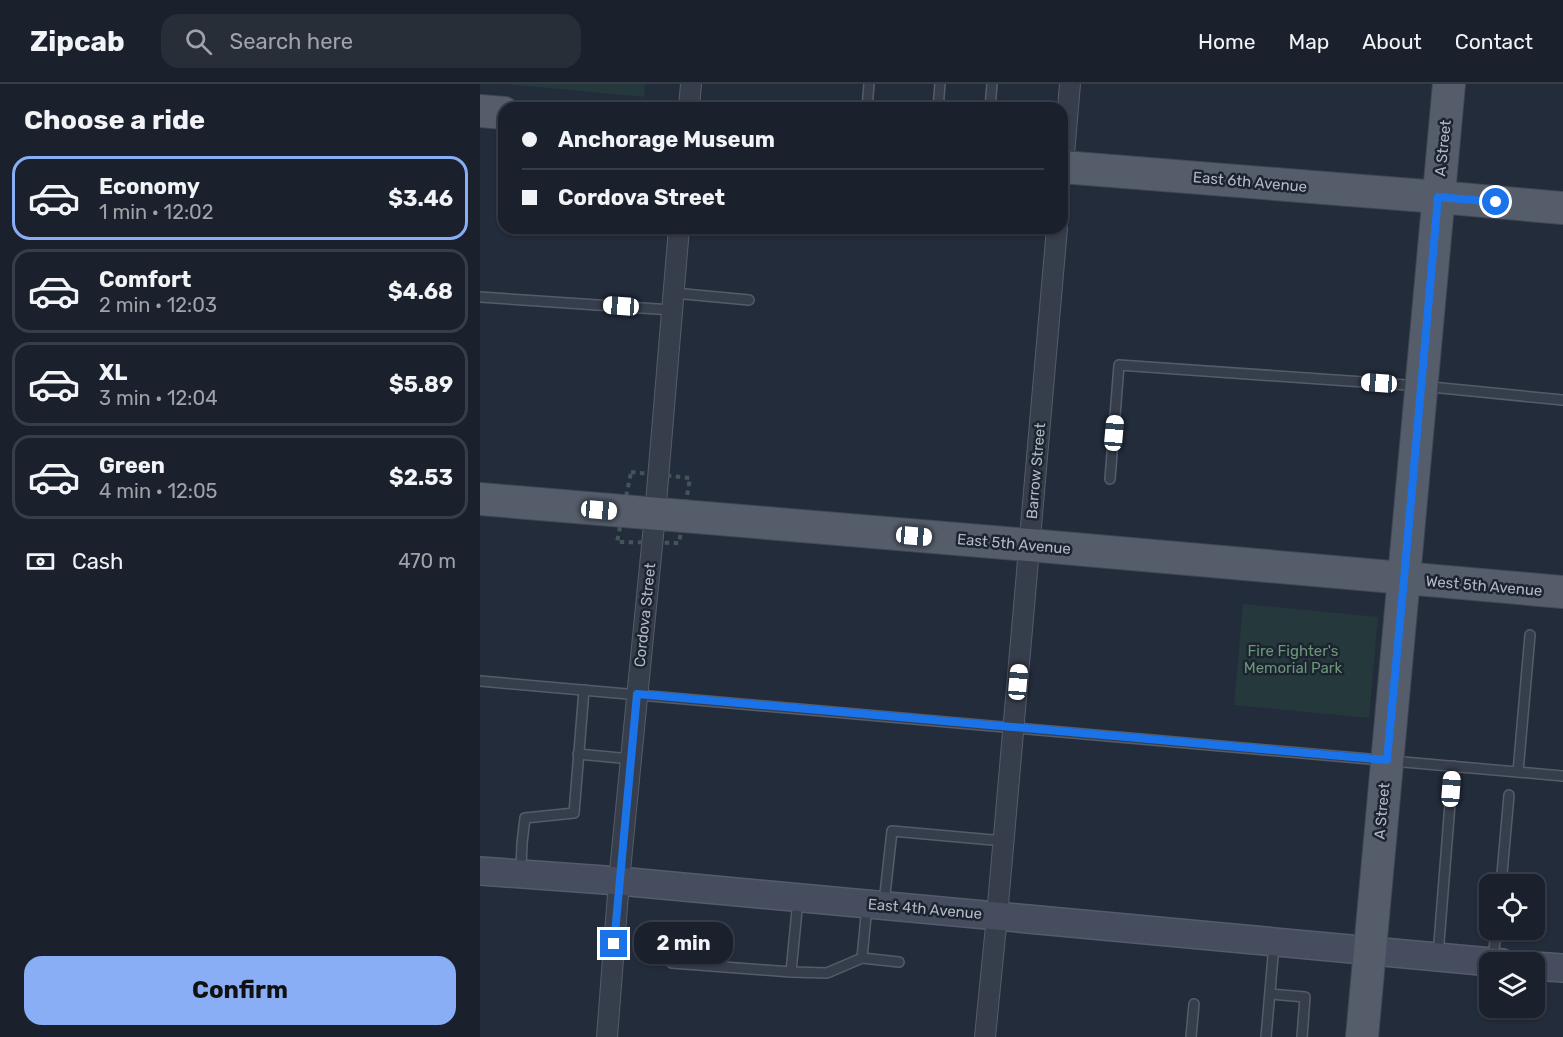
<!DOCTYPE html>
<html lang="en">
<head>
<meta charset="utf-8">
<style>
  :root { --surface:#1a212c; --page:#272e38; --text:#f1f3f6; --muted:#9fa3a9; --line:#383e48; --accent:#89aef5 }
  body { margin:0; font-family:Rubik,sans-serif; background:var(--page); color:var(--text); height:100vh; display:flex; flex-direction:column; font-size:22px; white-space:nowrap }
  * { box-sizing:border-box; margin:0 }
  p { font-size:20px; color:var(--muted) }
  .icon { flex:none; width:33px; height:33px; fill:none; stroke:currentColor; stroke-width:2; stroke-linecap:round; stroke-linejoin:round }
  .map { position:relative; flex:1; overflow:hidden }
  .details { display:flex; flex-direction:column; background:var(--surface); width:480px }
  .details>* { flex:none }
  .guide { position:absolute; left:18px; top:18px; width:570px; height:132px; border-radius:18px; box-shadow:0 2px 4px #0004,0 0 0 2px var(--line); display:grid; align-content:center; height:132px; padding:0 24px; background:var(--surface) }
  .controls { position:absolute; left:999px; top:790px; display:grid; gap:12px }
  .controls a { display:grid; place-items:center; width:66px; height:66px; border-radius:12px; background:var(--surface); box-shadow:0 2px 4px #0004,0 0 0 2px var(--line); font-size:30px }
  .end { position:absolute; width:27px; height:27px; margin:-14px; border:8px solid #1a73e8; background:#fff; box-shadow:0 0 0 3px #fff }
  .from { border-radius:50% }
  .bubble { position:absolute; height:42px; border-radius:18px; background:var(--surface); box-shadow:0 2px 4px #0004,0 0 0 2px var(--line); font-size:20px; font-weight:700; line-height:42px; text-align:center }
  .car { position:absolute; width:18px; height:36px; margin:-18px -9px; border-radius:8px; box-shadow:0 0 4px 2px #0007; background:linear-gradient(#fff 24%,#345 0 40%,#fff 0 76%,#345 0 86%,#fff 0) }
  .guide b { display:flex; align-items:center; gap:21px; height:57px; font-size:22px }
  .guide b+b { border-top:2px solid var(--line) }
  .guide i { width:15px; height:15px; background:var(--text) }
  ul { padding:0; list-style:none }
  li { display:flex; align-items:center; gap:18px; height:84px; margin:0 12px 9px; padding:0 12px; border:3px solid var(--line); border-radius:18px }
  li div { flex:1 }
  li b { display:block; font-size:22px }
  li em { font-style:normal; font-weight:700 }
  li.on { border-color:var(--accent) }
  li>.icon { width:54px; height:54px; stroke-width:1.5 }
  h2 { padding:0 24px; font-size:27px; line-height:72px }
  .pay { display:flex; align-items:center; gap:15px; height:66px; padding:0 24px; font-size:22px }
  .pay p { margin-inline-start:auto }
  .cta { display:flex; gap:12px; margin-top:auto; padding:12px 24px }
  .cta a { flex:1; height:69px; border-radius:18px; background:var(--accent); color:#111; font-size:24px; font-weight:700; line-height:69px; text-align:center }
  header { display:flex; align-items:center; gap:36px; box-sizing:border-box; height:84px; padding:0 30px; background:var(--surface); border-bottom:2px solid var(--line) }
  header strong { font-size:28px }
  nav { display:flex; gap:33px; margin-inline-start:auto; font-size:21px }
  .search { width:420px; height:54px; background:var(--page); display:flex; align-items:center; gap:15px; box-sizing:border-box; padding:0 21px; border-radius:18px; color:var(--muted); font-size:22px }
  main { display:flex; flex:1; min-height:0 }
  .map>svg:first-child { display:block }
  .green { fill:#25383c }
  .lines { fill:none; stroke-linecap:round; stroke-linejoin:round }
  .service-casing { stroke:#555c69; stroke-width:12 }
  .minor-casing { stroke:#555c69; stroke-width:22 }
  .secondary-casing { stroke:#555c69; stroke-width:30 }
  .primary-casing { stroke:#404754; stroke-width:34 }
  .path { stroke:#435559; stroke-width:4; stroke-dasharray:4.5 4.5; stroke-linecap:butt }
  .service { stroke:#373e4b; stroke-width:9 }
  .minor { stroke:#373e4b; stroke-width:20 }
  .secondary { stroke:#454d5e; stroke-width:27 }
  .primary { stroke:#555d6b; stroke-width:32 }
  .route { stroke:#1a73e8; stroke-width:8 }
  .labels { text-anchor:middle; stroke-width:5; stroke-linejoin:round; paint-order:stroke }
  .street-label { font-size:15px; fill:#b2b9c7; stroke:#1c2430 }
  .park-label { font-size:15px; fill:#6a9776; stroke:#1c2430 }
</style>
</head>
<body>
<header>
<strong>Zipcab</strong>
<div class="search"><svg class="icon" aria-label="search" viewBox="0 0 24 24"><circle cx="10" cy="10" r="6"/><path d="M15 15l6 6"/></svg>Search here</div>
<nav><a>Home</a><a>Map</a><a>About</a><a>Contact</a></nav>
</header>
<main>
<section class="details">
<h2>Choose a ride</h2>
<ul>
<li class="on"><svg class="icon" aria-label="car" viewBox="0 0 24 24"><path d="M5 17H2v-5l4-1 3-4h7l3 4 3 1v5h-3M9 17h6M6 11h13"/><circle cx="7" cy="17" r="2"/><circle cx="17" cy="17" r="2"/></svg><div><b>Economy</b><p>1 min · 12:02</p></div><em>$3.46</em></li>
<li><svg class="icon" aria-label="car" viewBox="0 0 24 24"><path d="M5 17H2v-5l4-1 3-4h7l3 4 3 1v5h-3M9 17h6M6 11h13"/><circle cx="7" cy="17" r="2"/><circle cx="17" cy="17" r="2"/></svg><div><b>Comfort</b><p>2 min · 12:03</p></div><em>$4.68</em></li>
<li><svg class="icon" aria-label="car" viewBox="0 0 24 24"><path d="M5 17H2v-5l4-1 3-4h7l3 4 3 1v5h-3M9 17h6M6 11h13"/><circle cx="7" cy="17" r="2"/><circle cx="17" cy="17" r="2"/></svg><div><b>XL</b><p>3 min · 12:04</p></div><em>$5.89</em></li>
<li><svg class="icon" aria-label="car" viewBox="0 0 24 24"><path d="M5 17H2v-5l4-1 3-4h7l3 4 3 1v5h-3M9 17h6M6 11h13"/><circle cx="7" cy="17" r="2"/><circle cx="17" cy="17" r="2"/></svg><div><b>Green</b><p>4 min · 12:05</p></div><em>$2.53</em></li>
</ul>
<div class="pay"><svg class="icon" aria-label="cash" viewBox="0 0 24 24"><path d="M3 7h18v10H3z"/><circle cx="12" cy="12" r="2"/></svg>Cash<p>470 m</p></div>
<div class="cta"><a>Confirm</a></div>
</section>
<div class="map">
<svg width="1083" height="953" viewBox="0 0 1083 953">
  <rect width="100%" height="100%" fill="#232c3b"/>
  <g class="green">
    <path d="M 26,0 L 165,0 L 164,13 Z"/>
    <path d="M 763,520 L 898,533 L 889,634 L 754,621 Z"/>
  </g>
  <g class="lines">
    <defs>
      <g id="service">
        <path d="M 387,24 L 389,0"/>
        <path d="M 458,24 L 460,0"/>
        <path d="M 510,24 L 512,0"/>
        <path d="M 194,209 L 269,216"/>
        <path d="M 0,213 L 192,226"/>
        <path d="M 630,395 L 639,281 L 941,302 L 1083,316"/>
        <path d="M 0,597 L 1083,692"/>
        <path d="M 98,670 L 151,675"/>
        <path d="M 1038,688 L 1050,551"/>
        <path d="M 41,787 L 42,759 L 45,734 L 94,729 L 104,606"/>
        <path d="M 1021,801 L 1029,711"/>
        <path d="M 404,819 L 412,747 L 524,757"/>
        <path d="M 958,871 L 973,682"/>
        <path d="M 382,874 L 387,822"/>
        <path d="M 1013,876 L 1016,846"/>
        <path d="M 192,879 L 311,888 L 318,816"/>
        <path d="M 311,888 L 347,889 L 382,874 L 419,878"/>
        <path d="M 790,910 L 825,913 L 822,953"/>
        <path d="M 711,953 L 714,920"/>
        <path d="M 786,953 L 794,861"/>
      </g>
      <g id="minor">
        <path d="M 209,24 L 211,0"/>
        <path d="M 582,93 L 590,0"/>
        <path d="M 127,953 L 139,797 L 175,431 L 199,144"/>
        <path d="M 505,953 L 517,832 L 577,144"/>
      </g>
      <g id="secondary">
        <path d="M 0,787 L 139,797 L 1022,879"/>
        <path d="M 1054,882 L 1083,884"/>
      </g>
      <g id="primary">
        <path d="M 0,27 L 24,29"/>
        <path d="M 582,83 L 958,113 L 1083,124"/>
        <path d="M 0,415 L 549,461 L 1083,508"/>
        <path d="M 882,953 L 969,0"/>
      </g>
    </defs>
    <use href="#service" class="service-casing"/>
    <use href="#minor" class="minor-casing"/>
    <use href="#secondary" class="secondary-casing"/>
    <use href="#primary" class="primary-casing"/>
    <path class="path" d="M 151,388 L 210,394 L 199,459 L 137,458 Z"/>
    <use href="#service" class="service"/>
    <use href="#minor" class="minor"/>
    <use href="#secondary" class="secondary"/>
    <use href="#primary" class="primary"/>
  </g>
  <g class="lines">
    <path class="route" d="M 134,860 L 157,610 L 907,676 L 924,495 L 958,113 L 1016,118"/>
  </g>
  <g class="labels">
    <g class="street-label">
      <text transform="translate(963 64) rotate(-84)" y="5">A Street</text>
      <text transform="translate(770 98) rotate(5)" y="5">East 6th Avenue</text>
      <text transform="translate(556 387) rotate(-85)" y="5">Barrow Street</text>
      <text transform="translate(534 460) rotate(5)" y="5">East 5th Avenue</text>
      <text transform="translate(1004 502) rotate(5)" y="5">West 5th Avenue</text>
      <text transform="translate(165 531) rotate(-84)" y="5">Cordova Street</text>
      <text transform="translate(902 727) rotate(-85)" y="5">A Street</text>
      <text transform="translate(445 825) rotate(5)" y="5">East 4th Avenue</text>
    </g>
    <g class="park-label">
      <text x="813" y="572">Fire Fighter's<tspan x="813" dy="17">Memorial Park</tspan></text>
    </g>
  </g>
</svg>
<div class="controls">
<a><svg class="icon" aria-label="locate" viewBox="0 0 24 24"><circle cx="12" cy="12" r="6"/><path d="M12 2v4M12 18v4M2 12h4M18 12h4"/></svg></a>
<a><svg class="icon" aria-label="layers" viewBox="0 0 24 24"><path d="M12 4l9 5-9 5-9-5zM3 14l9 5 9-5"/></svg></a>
</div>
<i class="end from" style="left:1016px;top:118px"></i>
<i class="end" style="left:134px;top:860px"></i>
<div class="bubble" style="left:154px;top:838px;width:99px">2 min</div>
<i class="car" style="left:141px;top:222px;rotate:274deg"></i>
<i class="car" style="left:899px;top:299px;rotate:274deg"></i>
<i class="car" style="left:634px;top:349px;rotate:5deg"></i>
<i class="car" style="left:119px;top:426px;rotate:95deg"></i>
<i class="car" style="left:434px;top:452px;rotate:95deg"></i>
<i class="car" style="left:538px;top:598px;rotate:5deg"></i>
<i class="car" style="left:971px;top:705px;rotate:4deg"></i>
<div class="guide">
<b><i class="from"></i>Anchorage Museum</b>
<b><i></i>Cordova Street</b>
</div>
</div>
</main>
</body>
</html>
